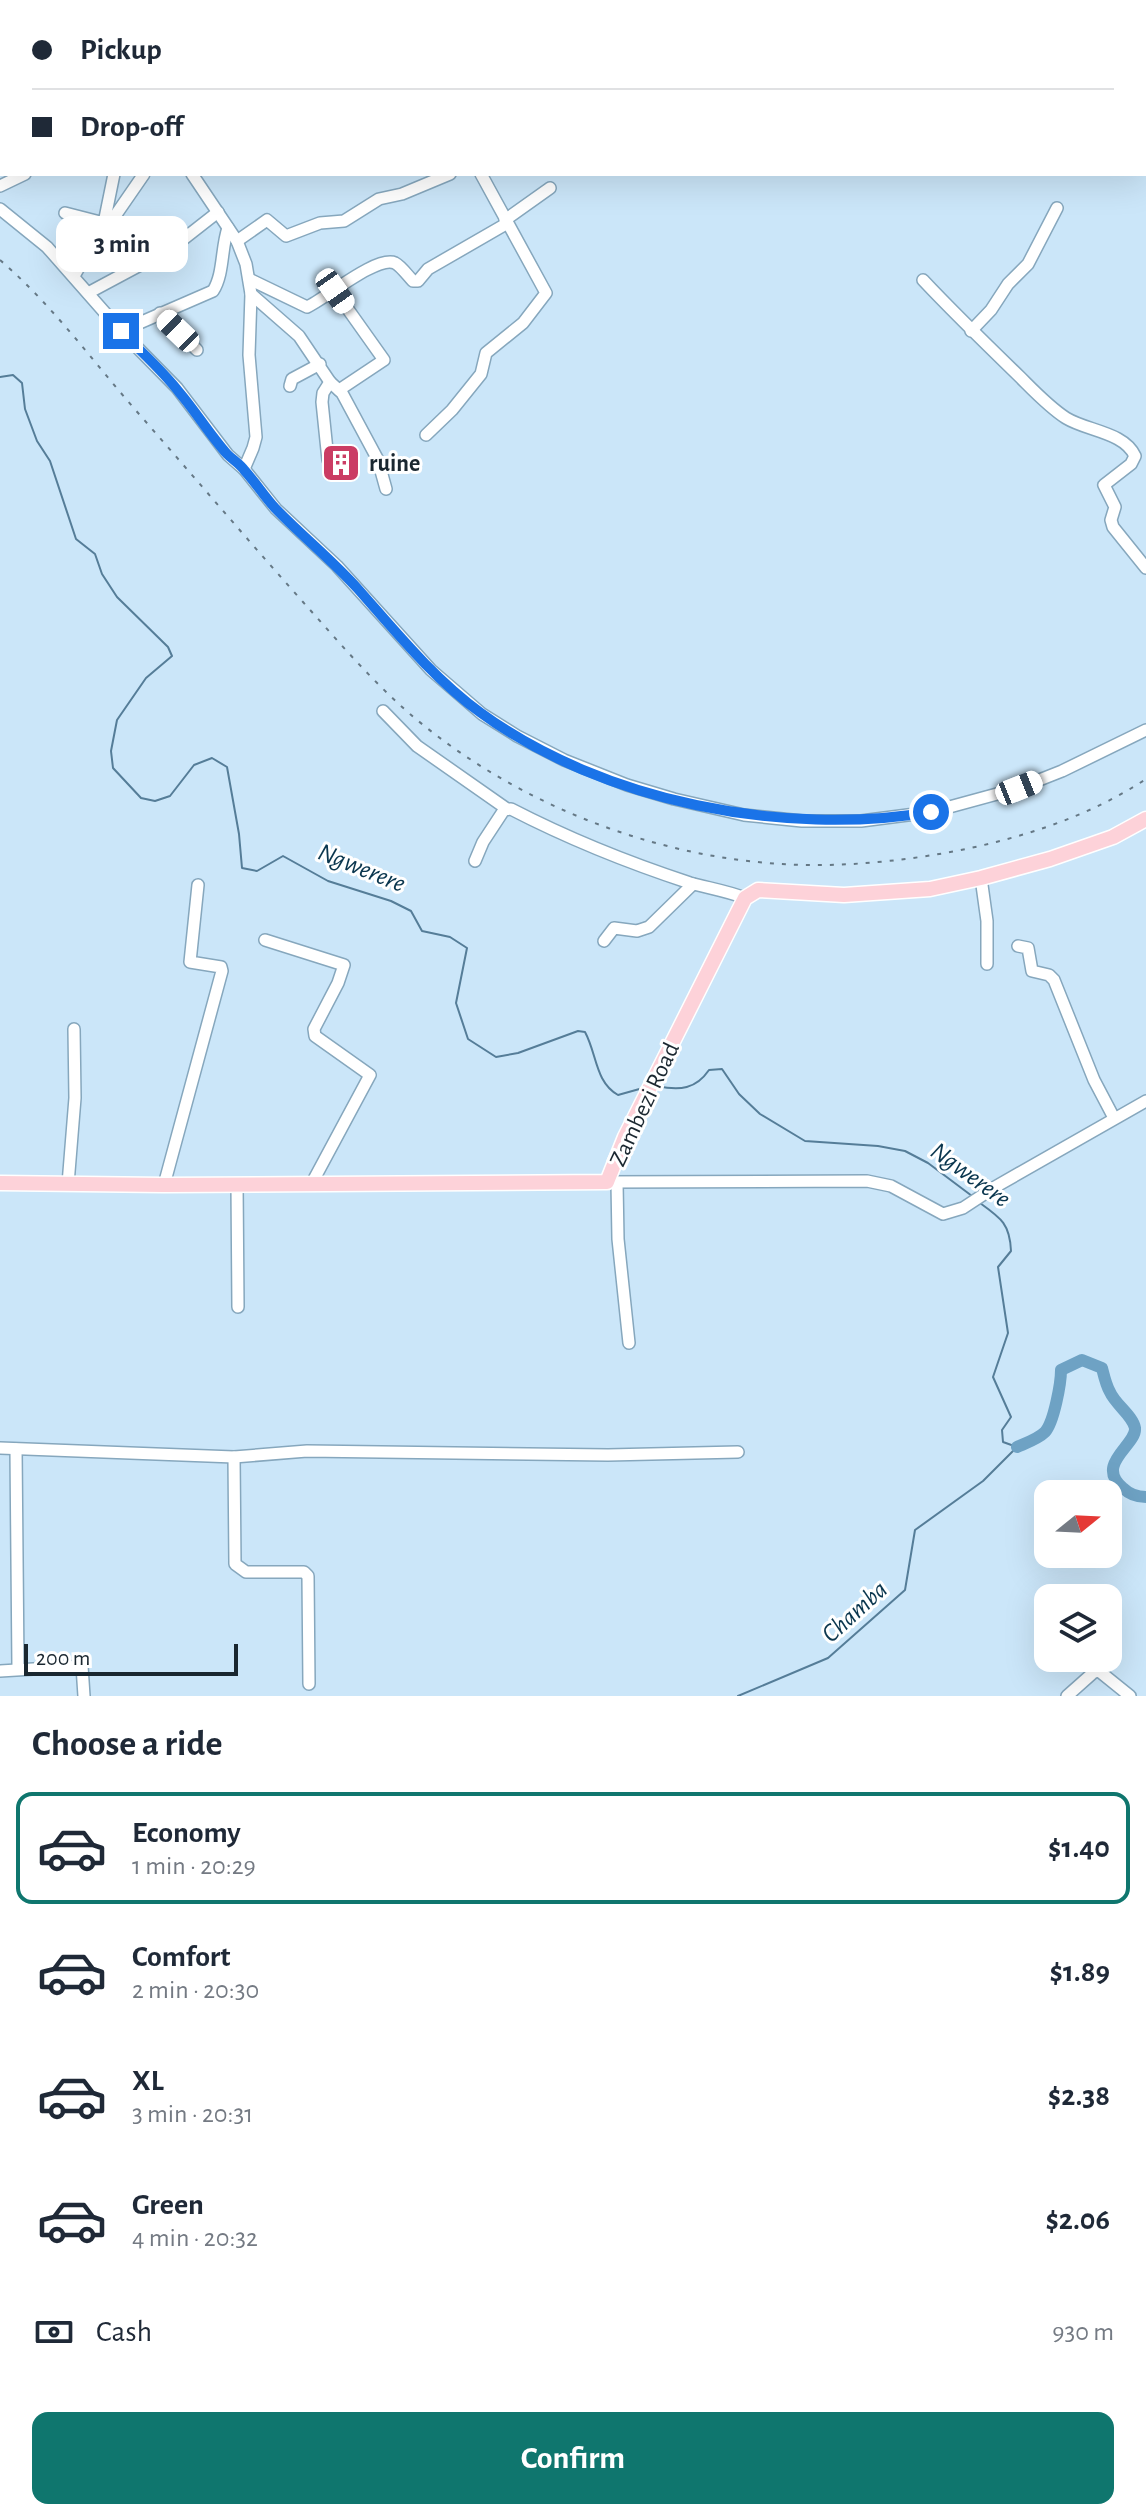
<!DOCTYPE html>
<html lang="en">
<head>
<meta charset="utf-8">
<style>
  :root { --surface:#fff; --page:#f2f2f3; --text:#1f2937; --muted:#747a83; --line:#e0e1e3; --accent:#0f766e }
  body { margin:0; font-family:"Alegreya Sans",sans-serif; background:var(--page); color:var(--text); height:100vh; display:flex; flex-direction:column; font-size:30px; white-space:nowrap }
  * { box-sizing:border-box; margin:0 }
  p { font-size:26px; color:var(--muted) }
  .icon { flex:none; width:44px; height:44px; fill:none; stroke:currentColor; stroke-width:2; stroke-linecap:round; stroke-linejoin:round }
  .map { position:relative; height:1696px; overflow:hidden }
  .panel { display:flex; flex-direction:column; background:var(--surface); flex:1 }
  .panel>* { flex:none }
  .guide { position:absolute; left:0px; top:0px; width:1146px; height:176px; box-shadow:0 8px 32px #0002; display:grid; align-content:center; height:176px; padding:0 32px; background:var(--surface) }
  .needle { width:52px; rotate:72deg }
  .tools { position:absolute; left:1034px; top:1480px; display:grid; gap:16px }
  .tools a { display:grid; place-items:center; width:88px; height:88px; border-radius:16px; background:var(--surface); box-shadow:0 8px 32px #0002; font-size:40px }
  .scale { position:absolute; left:24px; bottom:20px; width:214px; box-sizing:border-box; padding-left:8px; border:4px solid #1a2730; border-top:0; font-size:22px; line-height:28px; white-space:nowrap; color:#1a2730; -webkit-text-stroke:6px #fff; paint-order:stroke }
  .end { position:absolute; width:36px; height:36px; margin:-18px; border:10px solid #1a73e8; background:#fff; box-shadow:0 0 0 4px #fff }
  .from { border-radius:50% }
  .bubble { position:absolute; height:56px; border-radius:16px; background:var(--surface); box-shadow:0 8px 32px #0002; font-size:26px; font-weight:700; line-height:56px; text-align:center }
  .car { position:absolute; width:24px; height:48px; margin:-24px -12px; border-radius:10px; box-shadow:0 0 6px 2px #0007; background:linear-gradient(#fff 24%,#345 0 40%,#fff 0 76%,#345 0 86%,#fff 0) }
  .guide b { display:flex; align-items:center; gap:28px; height:76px; font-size:30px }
  .guide b+b { border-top:2px solid var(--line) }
  .guide i { width:20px; height:20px; background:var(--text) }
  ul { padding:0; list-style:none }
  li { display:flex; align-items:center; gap:24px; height:112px; margin:0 16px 12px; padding:0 16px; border:4px solid transparent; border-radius:16px }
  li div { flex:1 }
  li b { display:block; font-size:30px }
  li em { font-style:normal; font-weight:700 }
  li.selected { border-color:var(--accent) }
  li>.icon { width:72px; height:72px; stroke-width:1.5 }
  h2 { padding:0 32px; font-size:36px; line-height:96px }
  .pay { display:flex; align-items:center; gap:20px; height:88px; padding:0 32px; font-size:30px }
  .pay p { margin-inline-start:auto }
  .cta { display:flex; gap:16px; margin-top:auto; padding:16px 32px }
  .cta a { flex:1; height:92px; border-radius:16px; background:var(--accent); color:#fff; font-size:32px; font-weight:700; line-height:92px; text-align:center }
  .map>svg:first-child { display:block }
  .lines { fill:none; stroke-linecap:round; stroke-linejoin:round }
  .stream { stroke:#557d98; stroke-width:2 }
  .river { stroke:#6ea2c4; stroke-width:12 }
  .minor-casing { stroke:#86a7bd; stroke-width:14 }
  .major-casing { stroke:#fff; stroke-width:17 }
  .minor { stroke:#fff; stroke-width:11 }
  .major { stroke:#fdd2d9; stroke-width:14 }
  .rail { stroke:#657885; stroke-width:2; stroke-dasharray:4 8; stroke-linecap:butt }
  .route { stroke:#1a73e8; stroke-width:10 }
  .labels { text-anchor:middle; stroke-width:6; stroke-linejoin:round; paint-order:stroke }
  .poi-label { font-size:24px; font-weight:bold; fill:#1a2730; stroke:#fff; text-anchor:start }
  .street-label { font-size:24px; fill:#1a2730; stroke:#fff }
  .water-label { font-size:26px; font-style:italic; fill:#0a364e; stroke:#fff }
</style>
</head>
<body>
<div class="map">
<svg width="1146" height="1696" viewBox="0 0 1146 1696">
  <rect width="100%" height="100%" fill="#cbe6f9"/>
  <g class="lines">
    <g class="stream">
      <path d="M 0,377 L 13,375 L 22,383 L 25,409 L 37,441 L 50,461 L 76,539 L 95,554 L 102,574 L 117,597 L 168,647 L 172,656 L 146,678 L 117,720 L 111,751 L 113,768 L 141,798 L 155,801 L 170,796 L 194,765 L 212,758 L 227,767 L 239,834 L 242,868 L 257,871 L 283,856 L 328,881 L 391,901 L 411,911 L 422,931 L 450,937 L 467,948 L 456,1003 L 468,1039 L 496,1057 L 518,1053 L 578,1031 L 585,1032 C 597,1054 595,1082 618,1095 L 643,1088"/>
      <path d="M 657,1086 C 680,1091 696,1089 709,1070 L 722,1069 L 739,1094 L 760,1114 L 805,1141 L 878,1146 L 905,1151 L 928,1163 L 972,1196"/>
      <path d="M 980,1203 C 1001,1218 1010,1224 1011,1251 L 998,1267 L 1008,1333 L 993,1377 L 1011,1417 L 1002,1430 L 1003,1442 L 1017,1447"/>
      <path d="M 738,1696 L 828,1658 L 905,1590 L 915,1530 L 983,1481 L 1016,1448"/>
    </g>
    <path class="river" d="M 1017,1447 C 1026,1443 1038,1439 1045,1432 C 1054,1422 1061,1383 1061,1370 L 1082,1360 L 1102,1368 C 1104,1376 1106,1385 1110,1392 C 1115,1404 1133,1416 1135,1428 C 1137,1445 1094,1464 1123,1488 C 1129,1494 1138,1497 1146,1497"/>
    <defs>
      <g id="minor">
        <path d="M 93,0 L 95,2"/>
        <path d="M 127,0 L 127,2"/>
        <path d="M 166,0 L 167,2"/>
        <path d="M 211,0 L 212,2"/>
        <path d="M 408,0 L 408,2"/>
        <path d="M 524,0 L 525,2"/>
        <path d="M 624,0 L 626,2"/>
        <path d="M 556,2 L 560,0"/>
        <path d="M 760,2 L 762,0"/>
        <path d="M 0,89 L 2,90"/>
        <path d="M 192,174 L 237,241 L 246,264 L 251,294 L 249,355 L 256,437 L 253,448 L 244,469"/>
        <path d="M 0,186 L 25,174"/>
        <path d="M 0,209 L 47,247 L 121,331 L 177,388 L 228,455 L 244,469 L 276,509 L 337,566 L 431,670 L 482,714 L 517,736 L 564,760 L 627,785 L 674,799 L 744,815 L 802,821 L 861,821 L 931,812 L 1019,788 L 1062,771 L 1146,730"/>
        <path d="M 65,213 L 104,223"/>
        <path d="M 106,217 L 115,216 L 144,174"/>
        <path d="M 505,220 L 550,188"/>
        <path d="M 237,241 L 267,220 L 286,236 L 320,223 L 344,221 L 379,199 L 402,194 L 450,174"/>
        <path d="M 74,276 L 104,223 L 114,174"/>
        <path d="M 249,279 L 307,307 C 325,299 377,255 395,263 C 401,266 408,276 413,281 L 418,281 L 428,269 L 506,224"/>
        <path d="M 923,280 C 954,313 987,345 1020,377 C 1034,391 1049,407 1066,418 C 1087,431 1124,432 1135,456 L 1131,464 L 1104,485 L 1115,507 L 1111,520 L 1113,527 L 1146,568"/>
        <path d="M 335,291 L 384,360 L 339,390"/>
        <path d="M 88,293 L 172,248 L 218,212"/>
        <path d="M 251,294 L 299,336 L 330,382 L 342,393 L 378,460 L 386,489"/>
        <path d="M 160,313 L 197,350"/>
        <path d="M 121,331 L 213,291 C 224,274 221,248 228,228"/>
        <path d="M 971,331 L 991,310 L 1008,284 L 1028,264 L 1057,208"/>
        <path d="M 290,386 L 292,379 L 320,364"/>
        <path d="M 426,435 L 452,410 L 481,374 L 486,353 L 523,323 L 546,293 L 481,174"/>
        <path d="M 328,460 L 322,402 L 323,393 L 330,382"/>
        <path d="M 383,711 L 417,746 L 507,809"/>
        <path d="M 475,861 L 483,842 L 504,810 L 511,809 C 569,839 629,863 690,883 C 708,888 727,891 745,898"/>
        <path d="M 981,878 L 987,921 L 987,964"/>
        <path d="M 265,940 L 344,965 L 338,983 L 314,1029 L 315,1036 L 370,1075 L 312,1183"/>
        <path d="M 604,941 L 614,928 L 637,931 L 649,927 L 693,884"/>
        <path d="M 1018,946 L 1028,948 L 1032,971 L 1049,975 L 1054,980 L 1094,1080 L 1114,1118"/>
        <path d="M 607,1182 L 867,1181 L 891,1186 L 943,1214 L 963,1208 L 995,1187 L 1146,1101"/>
        <path d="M 617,1183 L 618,1239 L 629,1343"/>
        <path d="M 68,1184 L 75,1098 L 74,1029"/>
        <path d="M 237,1184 L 238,1307"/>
        <path d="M 164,1185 L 222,971 L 221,967 L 190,962 L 198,885"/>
        <path d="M 0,1448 L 234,1457 L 307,1451 L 608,1455 L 738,1452"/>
        <path d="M 16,1449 L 18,1668"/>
        <path d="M 234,1457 L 235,1564 L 246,1572 L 304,1572 L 308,1576 L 309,1684"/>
        <path d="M 0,1671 L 82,1666 L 84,1696"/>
        <path d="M 1067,1696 L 1094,1672 L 1099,1671 L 1130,1696"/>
      </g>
      <path id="major" d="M 0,1183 L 164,1185 L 607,1182 L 625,1137 L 745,898 L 758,890 L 844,895 L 930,889 L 981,878 L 1050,859 L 1113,837 L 1146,819"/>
    </defs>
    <use href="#minor" class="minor-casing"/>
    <use href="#major" class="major-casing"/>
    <use href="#minor" class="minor"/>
    <use href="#major" class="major"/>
    <path class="rail" d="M 0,260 C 50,303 89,356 132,406 C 189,471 245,537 303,602 C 337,640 371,680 410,714 C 529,816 695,874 852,864 C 949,858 1063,834 1146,779"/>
  </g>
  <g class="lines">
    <path class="route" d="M 121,331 C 140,351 162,370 179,392 C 196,412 210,435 227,454 C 233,460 240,464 245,471 C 256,483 264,496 275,508 C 302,536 332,560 358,589 C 396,632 434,679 481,713 C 603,802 785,837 931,812"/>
  </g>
  <defs>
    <symbol id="building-square" viewBox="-11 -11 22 22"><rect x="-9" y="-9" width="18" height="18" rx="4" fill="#cb3c64" stroke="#fff"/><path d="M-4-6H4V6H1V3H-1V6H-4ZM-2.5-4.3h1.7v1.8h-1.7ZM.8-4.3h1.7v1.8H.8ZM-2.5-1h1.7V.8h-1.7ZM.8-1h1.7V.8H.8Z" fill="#fff"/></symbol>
  </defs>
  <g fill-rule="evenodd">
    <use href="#building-square" x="319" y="441" width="44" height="44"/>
  </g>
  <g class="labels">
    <g class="poi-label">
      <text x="369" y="471">ruine</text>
    </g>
    <g class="street-label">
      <text transform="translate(644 1104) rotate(-65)" y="8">Zambezi Road</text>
    </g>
    <g class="water-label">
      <text transform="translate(362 867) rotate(22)" y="9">Ngwerere</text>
      <text transform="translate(971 1174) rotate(36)" y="9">Ngwerere</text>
      <text transform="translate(854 1611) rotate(-42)" y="9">Chamba</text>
    </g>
  </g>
</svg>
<div class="tools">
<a><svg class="needle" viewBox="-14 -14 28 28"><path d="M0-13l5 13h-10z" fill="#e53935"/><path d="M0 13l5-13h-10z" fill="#747a83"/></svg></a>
<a><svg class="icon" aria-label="layers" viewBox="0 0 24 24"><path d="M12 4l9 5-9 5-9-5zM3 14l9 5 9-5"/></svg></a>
</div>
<div class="scale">200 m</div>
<i class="end from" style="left:931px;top:812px"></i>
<i class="end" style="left:121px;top:331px"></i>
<div class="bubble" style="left:56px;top:216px;width:132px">3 min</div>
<i class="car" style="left:335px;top:291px;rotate:145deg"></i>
<i class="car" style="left:178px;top:331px;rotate:314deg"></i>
<i class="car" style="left:1019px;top:788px;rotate:68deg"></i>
<div class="guide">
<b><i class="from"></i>Pickup</b>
<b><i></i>Drop-off</b>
</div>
</div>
<section class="panel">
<h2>Choose a ride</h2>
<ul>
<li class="selected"><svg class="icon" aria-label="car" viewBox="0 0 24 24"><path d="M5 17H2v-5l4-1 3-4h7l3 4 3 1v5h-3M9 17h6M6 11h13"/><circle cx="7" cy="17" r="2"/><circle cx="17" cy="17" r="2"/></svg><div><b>Economy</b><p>1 min · 20:29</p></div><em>$1.40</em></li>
<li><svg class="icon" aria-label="car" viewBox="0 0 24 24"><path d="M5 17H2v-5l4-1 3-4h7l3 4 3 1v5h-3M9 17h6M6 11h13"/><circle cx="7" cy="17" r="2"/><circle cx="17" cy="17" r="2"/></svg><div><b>Comfort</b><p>2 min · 20:30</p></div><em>$1.89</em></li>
<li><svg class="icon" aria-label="car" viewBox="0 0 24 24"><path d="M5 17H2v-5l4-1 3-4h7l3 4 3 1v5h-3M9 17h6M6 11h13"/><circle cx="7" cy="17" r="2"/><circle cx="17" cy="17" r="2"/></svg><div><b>XL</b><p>3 min · 20:31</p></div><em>$2.38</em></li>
<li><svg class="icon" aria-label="car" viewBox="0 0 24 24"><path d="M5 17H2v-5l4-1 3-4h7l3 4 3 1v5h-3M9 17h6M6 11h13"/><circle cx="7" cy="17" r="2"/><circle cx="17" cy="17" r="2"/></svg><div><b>Green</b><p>4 min · 20:32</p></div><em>$2.06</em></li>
</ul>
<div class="pay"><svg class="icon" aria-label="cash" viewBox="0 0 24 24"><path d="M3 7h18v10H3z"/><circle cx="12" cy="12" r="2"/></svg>Cash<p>930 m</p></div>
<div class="cta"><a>Confirm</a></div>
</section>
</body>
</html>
